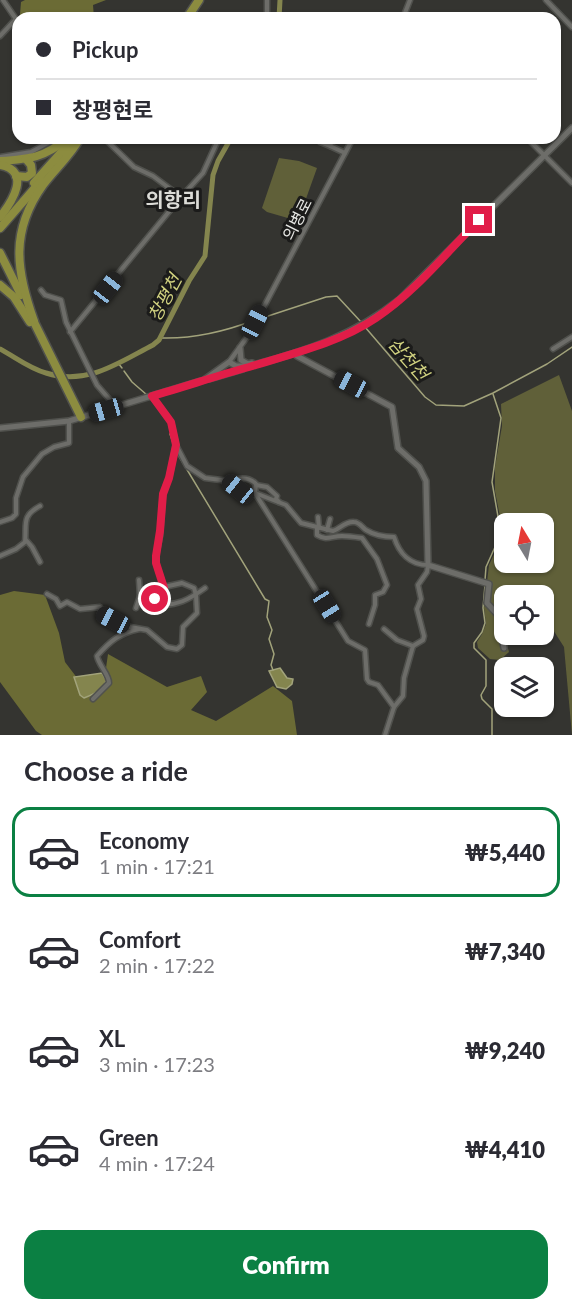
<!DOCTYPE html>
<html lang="en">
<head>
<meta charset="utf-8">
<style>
  :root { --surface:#fff; --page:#f2f2f3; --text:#2b2b33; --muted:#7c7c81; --line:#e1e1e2; --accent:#0b8043 }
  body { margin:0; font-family:Lato,"Noto Sans KR",sans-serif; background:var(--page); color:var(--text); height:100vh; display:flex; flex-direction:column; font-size:22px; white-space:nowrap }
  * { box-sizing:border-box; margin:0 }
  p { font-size:20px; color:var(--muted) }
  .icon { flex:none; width:33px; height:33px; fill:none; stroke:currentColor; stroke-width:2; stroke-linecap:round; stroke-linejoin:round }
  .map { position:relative; height:735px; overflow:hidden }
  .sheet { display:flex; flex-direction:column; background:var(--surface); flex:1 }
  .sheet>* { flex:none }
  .banner { position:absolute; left:12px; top:12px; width:549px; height:132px; border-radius:18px; box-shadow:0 2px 4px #0004; display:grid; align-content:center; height:132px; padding:0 24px; background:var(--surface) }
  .needle { width:39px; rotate:350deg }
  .fabs { position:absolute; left:494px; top:513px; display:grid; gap:12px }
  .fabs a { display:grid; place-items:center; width:60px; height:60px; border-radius:12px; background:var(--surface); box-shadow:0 2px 4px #0004; font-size:30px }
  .end { position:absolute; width:27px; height:27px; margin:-14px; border:8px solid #e11d48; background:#fff; box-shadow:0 0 0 3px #fff }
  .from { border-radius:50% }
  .car { position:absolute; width:18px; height:36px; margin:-18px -9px; border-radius:8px; box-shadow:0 0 4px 2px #0007; background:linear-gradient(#222 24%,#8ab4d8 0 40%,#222 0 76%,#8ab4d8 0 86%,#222 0) }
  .banner b { display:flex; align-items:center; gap:21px; height:57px; font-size:22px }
  .banner b+b { border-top:2px solid var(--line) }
  .banner i { width:15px; height:15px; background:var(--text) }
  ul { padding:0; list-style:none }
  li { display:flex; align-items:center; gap:18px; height:90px; margin:0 12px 9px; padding:0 12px; border:3px solid transparent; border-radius:18px }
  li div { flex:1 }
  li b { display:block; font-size:22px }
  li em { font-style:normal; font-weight:800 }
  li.on { border-color:var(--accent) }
  li>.icon { width:54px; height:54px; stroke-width:1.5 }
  h2 { padding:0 24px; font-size:27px; line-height:72px }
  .button { display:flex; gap:12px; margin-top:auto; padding:12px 24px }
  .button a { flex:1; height:69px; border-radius:18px; background:var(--accent); color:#fff; font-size:24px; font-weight:800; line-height:69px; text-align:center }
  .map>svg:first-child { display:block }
  .green { fill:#606039; fill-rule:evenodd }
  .forest { fill:#6b6b35 }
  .water { fill:#84854e; stroke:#a2a37b; stroke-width:1.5 }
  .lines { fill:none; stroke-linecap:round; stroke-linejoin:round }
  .stream { stroke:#a2a37b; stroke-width:1.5 }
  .river { stroke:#84854e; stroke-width:5 }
  .street-casing { stroke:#50514d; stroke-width:7 }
  .secondary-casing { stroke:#50514d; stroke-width:8 }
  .highway-casing { stroke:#50514d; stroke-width:11 }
  .street { stroke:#6d6d69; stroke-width:4 }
  .secondary { stroke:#6d6d69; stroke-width:5 }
  .highway { stroke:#8c8c3f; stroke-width:8 }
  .route { stroke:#e11d48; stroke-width:8 }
  .labels { text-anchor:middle; stroke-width:6; stroke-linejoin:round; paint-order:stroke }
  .street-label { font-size:16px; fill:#e7e8e5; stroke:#1b1b1a }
  .water-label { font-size:18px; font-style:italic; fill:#d1d280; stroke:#1b1b1a }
  .quarter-label { font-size:20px; font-weight:bold; fill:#dcdcd7; stroke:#1b1b1a }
</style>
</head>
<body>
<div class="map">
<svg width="572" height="735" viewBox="0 0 572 735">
  <rect width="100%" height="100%" fill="#343430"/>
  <g class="green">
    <path d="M 279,158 L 299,161 L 317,168 L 298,221 L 267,212 L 262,208 Z"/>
    <path d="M 559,375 L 572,411 L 572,735 L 564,647 L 543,614 L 543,596 L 504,596 L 504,634 L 509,652 L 500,660 L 490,659 L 478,648 L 477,642 L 482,634 L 486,624 L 484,608 L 489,565 L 497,548 L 502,527 L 495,491 L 495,467 L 502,426 L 501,404 ZM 504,524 L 543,524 L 543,562 L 504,562 Z"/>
  </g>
  <g class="forest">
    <path d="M 25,0 L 106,0 L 93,5 L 94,18 L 79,18 L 78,14 L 68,14 L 66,18 L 44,18 L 43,15 L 20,15 L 21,2 Z"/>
    <path d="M 14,591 L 45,595 L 59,633 L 65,662 L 87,691 L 105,675 L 108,654 L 167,687 L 201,676 L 207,692 L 191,710 L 216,721 L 273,686 L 292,701 L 297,735 L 42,735 L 36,731 L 0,682 L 0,595 Z"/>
  </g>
  <g class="water">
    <path d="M 280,668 L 287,678 L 293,679 L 292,684 L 286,689 L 277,687 L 269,671 Z"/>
    <path d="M 102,673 L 106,680 C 105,689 92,695 84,698 L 80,695 L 74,677 Z"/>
  </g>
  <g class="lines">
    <g class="stream">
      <path d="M 259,319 L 326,297 L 337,296 L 362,323"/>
      <path d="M 365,327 L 425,397 L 436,405 L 464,406 L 493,393 L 547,364 L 572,347"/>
      <path d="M 161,338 C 191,339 226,331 255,320"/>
      <path d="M 118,363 L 122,368"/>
      <path d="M 124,371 L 132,382 L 147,395"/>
      <path d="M 170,434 L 174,446"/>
      <path d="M 177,453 L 265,599 L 269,601 L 267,617 L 272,630 L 269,639 L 274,654 L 271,665 L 273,670"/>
      <path d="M 485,580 L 486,567 L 495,547 L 500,528 L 492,482 L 501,418 L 493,394"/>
      <path d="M 485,585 L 483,608 L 485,623 L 482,632 L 474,643 L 474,648 L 486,660 L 486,686 L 481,695 L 482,699 L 492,709 L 492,735"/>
    </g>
    <g class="river">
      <path d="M 279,18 L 280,0"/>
      <path d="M 0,349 C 15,357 30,369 46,373 C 87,386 118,363 153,345 L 159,340 L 189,281 L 205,256 L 213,175 L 218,161 L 231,138"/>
    </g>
    <defs>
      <g id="street">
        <path d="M 3,0 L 18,22"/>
        <path d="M 546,0 L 572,27"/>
        <path d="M 267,18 L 267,0"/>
        <path d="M 403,18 L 410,0"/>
        <path d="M 0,36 L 15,20"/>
        <path d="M 104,138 L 134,167 L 153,176 L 181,197"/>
        <path d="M 318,138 L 320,142 L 330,146"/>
        <path d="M 333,138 L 330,146 L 345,153"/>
        <path d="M 527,138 L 572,183"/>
        <path d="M 238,140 L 246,138"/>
        <path d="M 0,157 L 31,152 L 57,138"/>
        <path d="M 41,290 L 45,295 L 61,300 L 66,322 L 97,385 L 116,407"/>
        <path d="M 70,332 L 181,197 L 203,173 L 219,138"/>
        <path d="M 553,349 L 572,337"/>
        <path d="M 229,362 L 250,333 L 353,138"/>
        <path d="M 176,445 L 187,466 L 205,478 L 229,481 L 238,488 L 255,493 L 286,505 L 301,523 L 333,531 C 340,529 345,521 354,522 C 359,522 362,527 366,530 C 374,535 384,537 394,537 C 399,553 410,565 428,565 L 427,572 L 418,585 L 421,599 L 417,609 L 424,636 L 423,640 L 413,646 L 404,678 L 403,696 L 394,707"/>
        <path d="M 229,481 C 238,478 249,476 256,484 L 255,493 L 348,641 L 365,650 L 367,679 L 369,682 L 378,685 L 394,707 L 385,735"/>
        <path d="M 256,485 L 267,487 L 277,496 L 276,499 L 279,502"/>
        <path d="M 318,517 L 319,528"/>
        <path d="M 0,522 L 12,518 L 16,514 L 16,498 L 23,477 L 42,454 L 54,447 L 69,443 L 69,421"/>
        <path d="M 317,527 L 317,535 C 327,541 331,536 342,536 C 348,536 355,537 362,538 L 377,559 L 387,585 L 383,592 L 375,595 L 375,605 L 369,624"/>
        <path d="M 327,530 L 330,519"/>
        <path d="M 26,540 L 32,547 L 40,562"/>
        <path d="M 0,556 L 16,549 L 25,542 C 27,524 21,516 40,506"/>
        <path d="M 139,580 L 140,596 L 155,599"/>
        <path d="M 164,587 L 155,601 L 157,604 C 176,607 190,599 205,588"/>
        <path d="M 47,594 L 56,599 L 60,606 L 67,602 L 80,609 L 100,607 L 102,614 L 119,625 L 147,630 L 167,647 L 177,649 L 182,645 L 183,627 L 197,613 L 196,595 L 194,588 L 182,583 L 164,587 L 156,563 L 156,556 L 160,536 L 163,494 L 169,478 L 176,445 L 171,422 L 152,396"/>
        <path d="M 136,608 L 140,596"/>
        <path d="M 153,611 L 157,604"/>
        <path d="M 384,629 L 397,640 L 413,646"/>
        <path d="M 93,699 L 109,683 C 109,674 99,666 97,656 C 110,641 120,633 139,629"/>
      </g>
      <g id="secondary">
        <path d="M 240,348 L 241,360 L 248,364 L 252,363"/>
        <path d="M 295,353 L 297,356 L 392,407 L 398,448 L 419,467 L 426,481 L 428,565 L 489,584 L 487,603 L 498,615 L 504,648"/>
        <path d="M 209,379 L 243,369"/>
        <path d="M 0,428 L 69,421 L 204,380 L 229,362 L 236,366 L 250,366 C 304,352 355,335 399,300 L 572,128"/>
      </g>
      <g id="highway">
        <path d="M 187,18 L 199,0"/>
        <path d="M 0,161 C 30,159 44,158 68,138"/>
        <path d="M 0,165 C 32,171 12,202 0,217"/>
        <path d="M 16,176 L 27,177 L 32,173 L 31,165 L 26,159"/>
        <path d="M 34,183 L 74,138"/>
        <path d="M 0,228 L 41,181"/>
        <path d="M 0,253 L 21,295"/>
        <path d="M 0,285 L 14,297 L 30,322"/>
        <path d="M 32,318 L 81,417"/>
        <path d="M 34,321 C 16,271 10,231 43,185 C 55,169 70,156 80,138"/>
      </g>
    </defs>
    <use href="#street" class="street-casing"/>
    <use href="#secondary" class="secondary-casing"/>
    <use href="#highway" class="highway-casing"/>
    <use href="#street" class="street"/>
    <use href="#secondary" class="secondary"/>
    <use href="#highway" class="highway"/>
  </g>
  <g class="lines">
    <path class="route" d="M 155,599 L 164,588 L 156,563 L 156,556 L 160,531 L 163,494 L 169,478 L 176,445 L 171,422 L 152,396 C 184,387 216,376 249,367 C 291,354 339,343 376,318 C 415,292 446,253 479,220"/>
  </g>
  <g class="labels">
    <g class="street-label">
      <text transform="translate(297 219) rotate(-63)" y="6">의병로</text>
    </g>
    <g class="water-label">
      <text transform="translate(165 298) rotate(-62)" y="6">창평천</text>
      <text transform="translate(408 359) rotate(49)" y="6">삼천천</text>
    </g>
    <g class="quarter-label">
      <text x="173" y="207">의항리</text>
    </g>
  </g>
</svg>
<div class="fabs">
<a><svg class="needle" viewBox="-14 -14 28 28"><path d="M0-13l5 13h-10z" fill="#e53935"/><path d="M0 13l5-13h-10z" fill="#7c7c81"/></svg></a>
<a><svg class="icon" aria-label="locate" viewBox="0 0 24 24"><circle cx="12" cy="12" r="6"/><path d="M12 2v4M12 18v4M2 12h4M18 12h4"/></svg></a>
<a><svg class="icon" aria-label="layers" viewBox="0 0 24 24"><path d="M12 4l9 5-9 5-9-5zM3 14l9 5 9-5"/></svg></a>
</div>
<i class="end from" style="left:155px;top:599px"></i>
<i class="end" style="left:479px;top:220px"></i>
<i class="car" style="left:108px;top:288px;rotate:38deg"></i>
<i class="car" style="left:255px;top:322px;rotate:27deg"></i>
<i class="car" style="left:351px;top:384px;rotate:298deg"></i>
<i class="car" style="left:106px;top:410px;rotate:254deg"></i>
<i class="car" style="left:238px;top:489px;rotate:309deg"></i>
<i class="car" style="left:327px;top:606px;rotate:148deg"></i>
<i class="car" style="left:113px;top:620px;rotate:298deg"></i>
<div class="banner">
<b><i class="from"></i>Pickup</b>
<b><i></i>창평현로</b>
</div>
</div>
<section class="sheet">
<h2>Choose a ride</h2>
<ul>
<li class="on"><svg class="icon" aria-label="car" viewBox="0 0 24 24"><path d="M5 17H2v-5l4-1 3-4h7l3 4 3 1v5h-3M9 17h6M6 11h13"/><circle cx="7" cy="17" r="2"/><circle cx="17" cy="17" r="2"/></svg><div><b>Economy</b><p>1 min · 17:21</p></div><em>₩5,440</em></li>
<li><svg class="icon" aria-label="car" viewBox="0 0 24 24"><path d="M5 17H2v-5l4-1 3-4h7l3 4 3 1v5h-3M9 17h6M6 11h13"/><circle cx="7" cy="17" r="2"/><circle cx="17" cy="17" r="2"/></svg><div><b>Comfort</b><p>2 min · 17:22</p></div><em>₩7,340</em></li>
<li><svg class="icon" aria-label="car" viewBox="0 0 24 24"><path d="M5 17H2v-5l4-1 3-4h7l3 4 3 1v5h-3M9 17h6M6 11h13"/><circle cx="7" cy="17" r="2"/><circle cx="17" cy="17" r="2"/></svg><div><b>XL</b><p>3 min · 17:23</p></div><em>₩9,240</em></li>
<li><svg class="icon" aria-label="car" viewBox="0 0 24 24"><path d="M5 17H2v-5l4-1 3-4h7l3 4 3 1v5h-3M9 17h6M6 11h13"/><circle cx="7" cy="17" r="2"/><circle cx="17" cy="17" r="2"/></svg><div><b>Green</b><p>4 min · 17:24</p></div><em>₩4,410</em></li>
</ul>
<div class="button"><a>Confirm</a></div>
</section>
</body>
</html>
